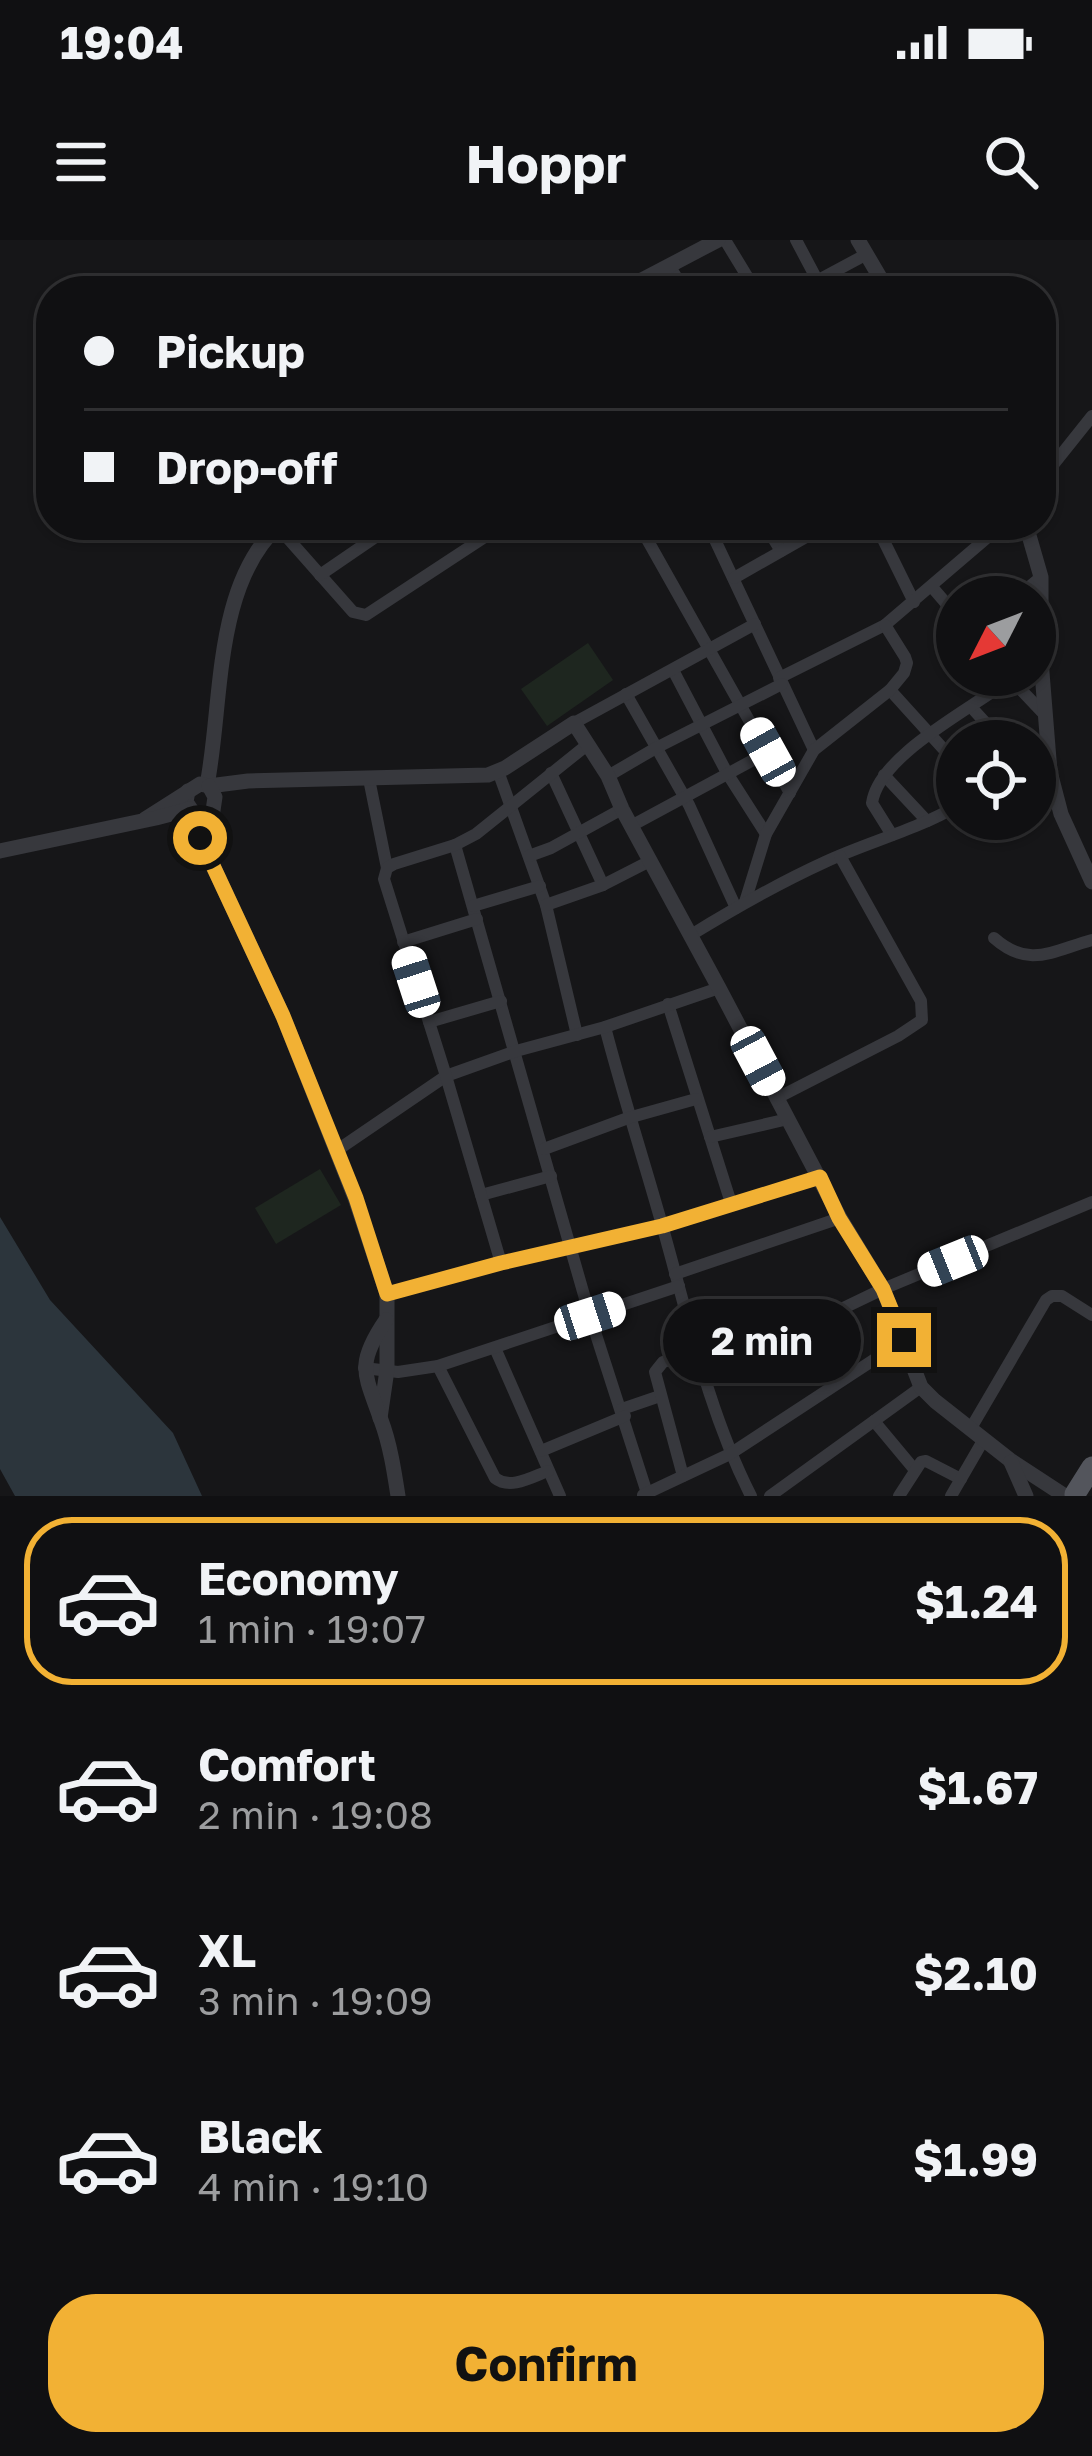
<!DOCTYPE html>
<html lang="en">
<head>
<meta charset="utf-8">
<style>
  :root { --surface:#101012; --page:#19191b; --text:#f1f3f6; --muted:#9c9d9f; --line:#303032; --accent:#f2b134 }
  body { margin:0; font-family:"Golos Text",sans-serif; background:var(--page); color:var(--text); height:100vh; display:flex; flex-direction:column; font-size:45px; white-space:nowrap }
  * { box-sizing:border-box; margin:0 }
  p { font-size:39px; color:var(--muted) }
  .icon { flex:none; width:66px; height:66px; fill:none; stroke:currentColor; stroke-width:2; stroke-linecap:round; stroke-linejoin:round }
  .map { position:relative; height:1256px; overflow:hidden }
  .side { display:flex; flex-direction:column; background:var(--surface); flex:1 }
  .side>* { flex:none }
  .hud { position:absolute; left:36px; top:36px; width:1020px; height:264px; border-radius:48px; box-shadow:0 3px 9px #0004,0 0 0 3px var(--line); display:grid; align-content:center; height:264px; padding:0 48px; background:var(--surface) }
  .needle { width:78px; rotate:228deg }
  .tools { position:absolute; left:936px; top:336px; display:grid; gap:24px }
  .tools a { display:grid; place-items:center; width:120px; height:120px; border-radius:50%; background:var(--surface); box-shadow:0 3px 9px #0004,0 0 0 3px var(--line); font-size:60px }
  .end { position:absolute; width:54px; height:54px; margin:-27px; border:15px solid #f2b134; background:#111; box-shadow:0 0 0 6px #111 }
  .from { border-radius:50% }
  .bubble { position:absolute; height:84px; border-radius:42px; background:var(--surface); box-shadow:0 3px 9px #0004,0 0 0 3px var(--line); font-size:39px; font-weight:700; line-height:84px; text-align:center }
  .car { position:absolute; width:36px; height:72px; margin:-36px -18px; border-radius:15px; box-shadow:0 0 9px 3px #0007; background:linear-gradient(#fff 24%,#345 0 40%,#fff 0 76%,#345 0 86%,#fff 0) }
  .hud b { display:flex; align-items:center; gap:42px; height:114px; font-size:45px }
  .hud b+b { border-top:3px solid var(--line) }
  .hud i { width:30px; height:30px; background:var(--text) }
  ul { padding:21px 0 0; list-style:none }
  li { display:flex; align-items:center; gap:36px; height:168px; margin:0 24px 18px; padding:0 24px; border:6px solid transparent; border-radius:48px }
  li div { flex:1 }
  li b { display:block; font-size:45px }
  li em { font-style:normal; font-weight:700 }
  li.on { border-color:var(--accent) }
  li>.icon { width:108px; height:108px; stroke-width:1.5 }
  .button { display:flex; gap:24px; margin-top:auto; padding:24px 48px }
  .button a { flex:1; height:138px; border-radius:48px; background:var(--accent); color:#111; font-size:48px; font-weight:700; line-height:138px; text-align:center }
  .status { display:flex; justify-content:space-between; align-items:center; height:84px; padding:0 60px; background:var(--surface); direction:ltr }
  .status svg { height:33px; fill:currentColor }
  header { display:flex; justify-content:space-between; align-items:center; height:156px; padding:0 48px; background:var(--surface); font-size:54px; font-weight:700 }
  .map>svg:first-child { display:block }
  .green { fill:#1e261f }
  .water { fill:#2c353c }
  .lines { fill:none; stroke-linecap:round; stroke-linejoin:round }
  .minor { stroke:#37383d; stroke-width:12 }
  .tertiary { stroke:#37383d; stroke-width:15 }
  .primary { stroke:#53555c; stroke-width:21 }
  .route { stroke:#f2b134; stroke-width:15 }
</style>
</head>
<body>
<div class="status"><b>19:04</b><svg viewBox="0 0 49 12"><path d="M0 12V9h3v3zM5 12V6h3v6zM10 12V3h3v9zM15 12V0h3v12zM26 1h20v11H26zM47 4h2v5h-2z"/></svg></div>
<header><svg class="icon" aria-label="menu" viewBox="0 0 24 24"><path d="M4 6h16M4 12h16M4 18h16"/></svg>Hoppr<svg class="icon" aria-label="search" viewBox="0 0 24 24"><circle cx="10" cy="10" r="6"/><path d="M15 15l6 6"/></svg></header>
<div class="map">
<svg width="1092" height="1256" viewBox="0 0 1092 1256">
  <rect width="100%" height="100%" fill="#161618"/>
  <g class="green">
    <path d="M 588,403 L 613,440 L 547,486 L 521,449 Z"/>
    <path d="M 320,929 L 341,965 L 276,1004 L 255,968 Z"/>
  </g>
  <path class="water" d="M 0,977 L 50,1060 L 173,1193 L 202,1256 L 15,1256 L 0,1229 Z"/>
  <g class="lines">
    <g class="minor">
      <path d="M 725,0 L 756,51"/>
      <path d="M 796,0 L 823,51"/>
      <path d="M 670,27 L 685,51"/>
      <path d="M 798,51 L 867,14"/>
      <path d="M 1041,240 L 1092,176"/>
      <path d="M 639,285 L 790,553"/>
      <path d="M 708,285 L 814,510"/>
      <path d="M 765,285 L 781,311"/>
      <path d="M 876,285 L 914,362"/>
      <path d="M 277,286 L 353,372 L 366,375 L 503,285"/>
      <path d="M 320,335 L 393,285"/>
      <path d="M 734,338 L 827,285"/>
      <path d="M 932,347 L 957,376"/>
      <path d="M 1017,357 L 1041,337"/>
      <path d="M 673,430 L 727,533 L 766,594"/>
      <path d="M 1007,435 L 1045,475"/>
      <path d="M 779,438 L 885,385 L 1002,285"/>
      <path d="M 890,450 L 957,524"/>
      <path d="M 626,454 L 689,565 L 736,668"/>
      <path d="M 972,468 L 1002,501"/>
      <path d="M 574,483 L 755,384"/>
      <path d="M 498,531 L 546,665 L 577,795"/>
      <path d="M 551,533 L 603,645"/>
      <path d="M 884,535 L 927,581"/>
      <path d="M 608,536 L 656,508 L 782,444"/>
      <path d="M 369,539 L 387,628"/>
      <path d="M 631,586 L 768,512"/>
      <path d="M 892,595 L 872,563 C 879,514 974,468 1010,439"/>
      <path d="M 455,605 L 590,1076 L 647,1253"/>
      <path d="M 529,616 L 551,608 L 622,569"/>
      <path d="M 745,662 L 766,594 L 814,510 L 890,450 L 904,433 L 907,423 L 905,417 L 885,385"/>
      <path d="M 546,665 L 603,645 L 650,621"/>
      <path d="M 473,666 L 540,646"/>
      <path d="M 691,695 C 735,668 779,643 825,622 C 868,602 916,590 957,566"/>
      <path d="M 994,698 C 1029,729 1052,711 1092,700"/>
      <path d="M 403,702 L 477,679"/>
      <path d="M 668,764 L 731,963"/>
      <path d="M 429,782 L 501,761"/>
      <path d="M 605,787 C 623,856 645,924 664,992 C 689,1081 709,1173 751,1256"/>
      <path d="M 777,858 L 898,796 L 922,780 L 921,761 L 840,616"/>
      <path d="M 710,897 L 788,879"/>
      <path d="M 544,909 L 628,878 L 696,859"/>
      <path d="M 336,911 L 446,836 L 516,811 L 605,787 L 719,748"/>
      <path d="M 481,955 L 551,936"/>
      <path d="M 501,1023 L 446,836 L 384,639 L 387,628 L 394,624 L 455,605 L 476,594 L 587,505"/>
      <path d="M 675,1034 L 840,978"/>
      <path d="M 387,1054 L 501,1023 L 662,986 L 820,937"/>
      <path d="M 495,1108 L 560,1256"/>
      <path d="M 438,1126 L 495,1238 C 510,1250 532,1237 548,1231"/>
      <path d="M 364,1128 L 398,1132 L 438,1126 L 679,1046"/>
      <path d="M 704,1135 L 883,1049 L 1092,962"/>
      <path d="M 622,1169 L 660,1156"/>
      <path d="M 874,1181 L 914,1229"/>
      <path d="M 971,1188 L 1046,1060 L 1052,1056 L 1062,1056 L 1092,1075"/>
      <path d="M 541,1211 L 625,1176"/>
      <path d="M 683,1236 L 655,1132 L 663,1122 L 697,1112"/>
      <path d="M 643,1255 L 730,1214 L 904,1100"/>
      <path d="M 770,1256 L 921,1147"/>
      <path d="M 899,1256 L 921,1222 L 926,1221 L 961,1239"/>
      <path d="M 951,1256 L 984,1199"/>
    </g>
    <g class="tertiary">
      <path d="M 858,0 L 888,51"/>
      <path d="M 621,51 L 718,0"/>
      <path d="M 1026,285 L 1041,337 L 1041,420 L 1050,532 L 1061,574 L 1092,642"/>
      <path d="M 207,545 C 223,463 213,346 279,285"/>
      <path d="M 188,551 L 186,562 L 192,571 L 200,598 L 283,776 L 355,958 L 387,1054 L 387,1130 L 380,1178"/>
      <path d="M 145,579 L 200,544 L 209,546 L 248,541 L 488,535 L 505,528 L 574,483 L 608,536 L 622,569 L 719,748 L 840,978 L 883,1049 L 921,1147 L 935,1161 L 1010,1220 L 1062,1254"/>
      <path d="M 0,611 L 156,578 L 190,569"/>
      <path d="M 207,611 L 215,557 L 209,546"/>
      <path d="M 386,1080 C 355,1125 365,1134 381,1180 C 390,1204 394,1230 398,1256"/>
      <path d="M 1011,1222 L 1026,1256"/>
    </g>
    <path class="primary" d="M 1075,1254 L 1092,1227"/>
  </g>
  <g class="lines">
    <path class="route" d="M 200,598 L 283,776 L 356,958 L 387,1054 L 501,1023 L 662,986 L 820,937 L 839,978 L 883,1049 L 904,1100"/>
  </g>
</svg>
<div class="tools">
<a><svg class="needle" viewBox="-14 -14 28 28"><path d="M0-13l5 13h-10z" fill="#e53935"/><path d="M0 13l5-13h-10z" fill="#9c9d9f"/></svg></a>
<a><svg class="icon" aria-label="locate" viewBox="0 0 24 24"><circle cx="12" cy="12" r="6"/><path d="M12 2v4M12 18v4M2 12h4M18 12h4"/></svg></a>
</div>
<i class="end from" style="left:200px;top:598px"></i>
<i class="end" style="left:904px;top:1100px"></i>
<div class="bubble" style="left:663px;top:1059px;width:198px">2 min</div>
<i class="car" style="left:768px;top:512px;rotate:331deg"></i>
<i class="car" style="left:416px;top:742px;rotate:342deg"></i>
<i class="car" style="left:758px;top:821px;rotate:152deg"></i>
<i class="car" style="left:953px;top:1021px;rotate:248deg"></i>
<i class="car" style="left:590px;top:1076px;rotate:72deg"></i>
<div class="hud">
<b><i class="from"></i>Pickup</b>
<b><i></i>Drop-off</b>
</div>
</div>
<section class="side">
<ul>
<li class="on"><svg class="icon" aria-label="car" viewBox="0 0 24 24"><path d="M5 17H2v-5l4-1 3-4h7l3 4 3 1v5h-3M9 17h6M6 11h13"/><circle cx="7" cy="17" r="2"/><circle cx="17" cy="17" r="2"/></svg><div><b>Economy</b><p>1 min · 19:07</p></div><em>$1.24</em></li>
<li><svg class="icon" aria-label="car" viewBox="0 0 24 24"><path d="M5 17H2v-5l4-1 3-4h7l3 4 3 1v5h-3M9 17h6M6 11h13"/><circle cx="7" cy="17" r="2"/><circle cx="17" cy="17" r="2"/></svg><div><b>Comfort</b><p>2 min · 19:08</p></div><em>$1.67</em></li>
<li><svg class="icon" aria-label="car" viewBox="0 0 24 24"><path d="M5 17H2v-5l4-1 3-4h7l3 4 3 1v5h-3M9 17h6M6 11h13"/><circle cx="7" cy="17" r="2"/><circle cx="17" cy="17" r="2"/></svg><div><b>XL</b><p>3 min · 19:09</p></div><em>$2.10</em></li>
<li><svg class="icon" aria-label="car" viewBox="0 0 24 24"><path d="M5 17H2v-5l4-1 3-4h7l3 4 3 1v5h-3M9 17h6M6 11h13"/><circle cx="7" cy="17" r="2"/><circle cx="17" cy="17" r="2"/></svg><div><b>Black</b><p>4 min · 19:10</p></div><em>$1.99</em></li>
</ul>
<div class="button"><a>Confirm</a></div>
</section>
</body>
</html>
